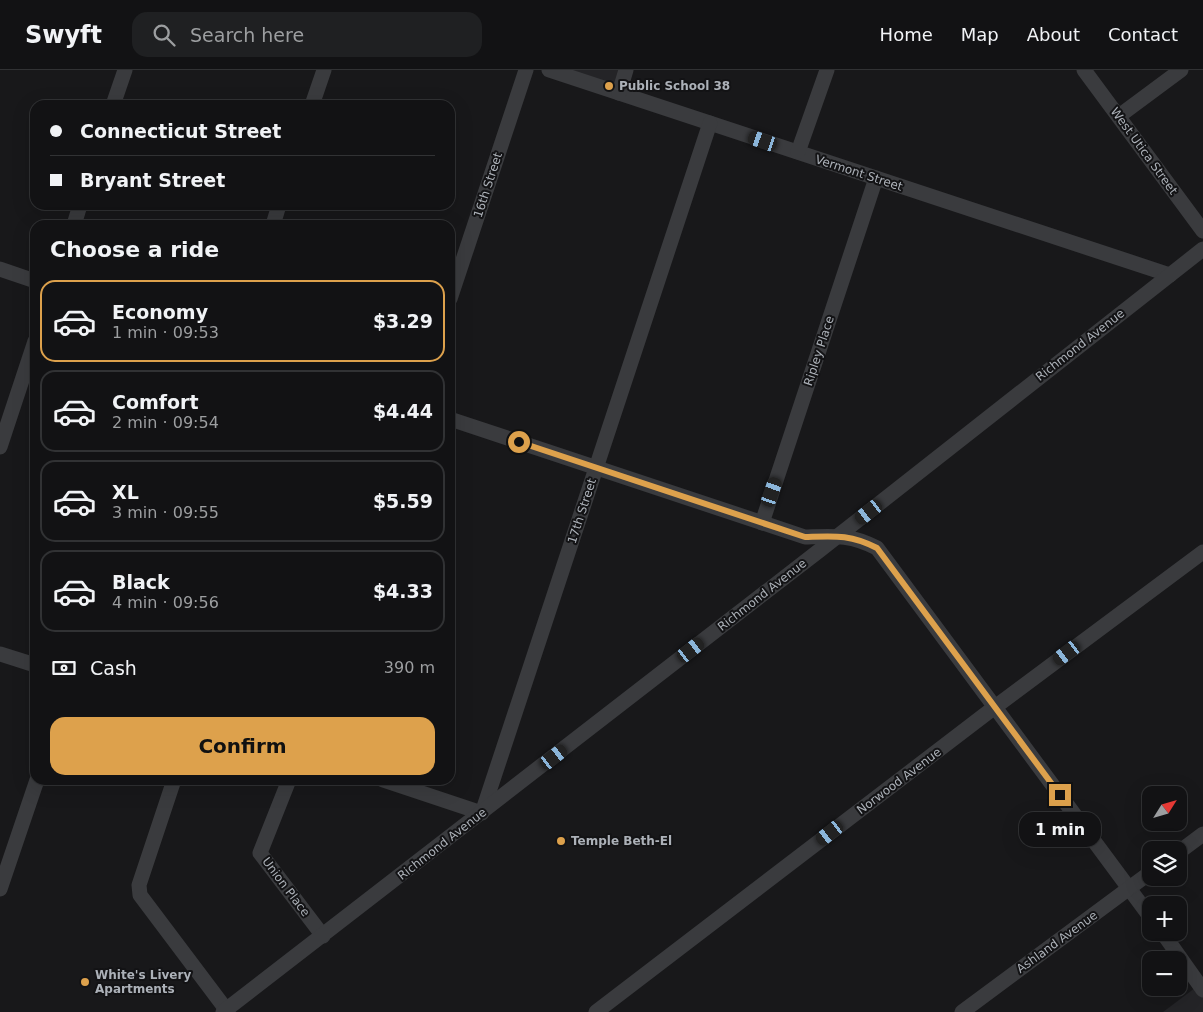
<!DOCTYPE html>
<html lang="en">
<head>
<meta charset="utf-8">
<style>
  :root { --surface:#121214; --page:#1f2022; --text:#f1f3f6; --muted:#9c9ea0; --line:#313234; --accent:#dda14c }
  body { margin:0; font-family:"DejaVu Sans",sans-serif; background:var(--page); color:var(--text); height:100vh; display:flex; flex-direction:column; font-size:19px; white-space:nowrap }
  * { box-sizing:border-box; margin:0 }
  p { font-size:16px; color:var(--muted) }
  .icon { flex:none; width:28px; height:28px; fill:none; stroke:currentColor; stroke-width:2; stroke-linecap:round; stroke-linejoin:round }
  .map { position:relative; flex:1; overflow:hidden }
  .panel { position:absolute; left:30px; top:150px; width:425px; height:565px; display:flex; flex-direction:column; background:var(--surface); border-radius:15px; box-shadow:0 5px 20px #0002,0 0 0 1px var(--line) }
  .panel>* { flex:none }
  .banner { position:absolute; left:30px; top:30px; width:425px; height:110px; border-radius:15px; box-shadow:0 5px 20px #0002,0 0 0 1px var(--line); display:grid; align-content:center; height:110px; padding:0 20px; background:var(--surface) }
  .needle { width:32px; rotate:53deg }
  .buttons { position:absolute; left:1142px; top:716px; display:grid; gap:10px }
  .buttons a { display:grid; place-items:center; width:45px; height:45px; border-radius:10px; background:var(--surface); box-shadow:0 5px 20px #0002,0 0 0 1px var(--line); font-size:25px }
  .end { position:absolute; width:22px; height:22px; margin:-11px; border:6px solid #dda14c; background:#111; box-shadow:0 0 0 2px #111 }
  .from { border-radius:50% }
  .bubble { position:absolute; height:35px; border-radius:15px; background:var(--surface); box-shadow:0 5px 20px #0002,0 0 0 1px var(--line); font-size:16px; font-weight:700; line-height:35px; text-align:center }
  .car { position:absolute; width:15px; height:30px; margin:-15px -8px; border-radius:6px; box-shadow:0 0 4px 1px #0007; background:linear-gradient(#222 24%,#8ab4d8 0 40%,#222 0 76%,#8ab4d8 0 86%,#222 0) }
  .banner b { display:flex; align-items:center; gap:18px; height:48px; font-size:19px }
  .banner b+b { border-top:1px solid var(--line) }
  .banner i { width:12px; height:12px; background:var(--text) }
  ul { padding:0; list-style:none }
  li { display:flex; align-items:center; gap:15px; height:82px; margin:0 10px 8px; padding:0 10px; border:2px solid var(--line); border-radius:15px }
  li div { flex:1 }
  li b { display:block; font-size:19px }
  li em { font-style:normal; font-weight:700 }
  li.current { border-color:var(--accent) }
  li>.icon { width:45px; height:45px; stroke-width:1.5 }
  h2 { padding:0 20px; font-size:22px; line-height:60px }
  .pay { display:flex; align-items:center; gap:12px; height:55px; padding:0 20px; font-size:19px }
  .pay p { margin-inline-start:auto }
  .action { display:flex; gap:10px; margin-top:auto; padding:10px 20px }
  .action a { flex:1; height:58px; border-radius:15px; background:var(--accent); color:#111; font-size:20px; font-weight:700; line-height:58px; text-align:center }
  header { display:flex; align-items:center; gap:30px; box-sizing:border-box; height:70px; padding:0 25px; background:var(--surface); border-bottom:1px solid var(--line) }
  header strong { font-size:24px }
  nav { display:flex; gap:28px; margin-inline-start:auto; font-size:18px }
  .search { width:350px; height:45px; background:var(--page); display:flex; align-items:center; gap:12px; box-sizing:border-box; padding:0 18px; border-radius:15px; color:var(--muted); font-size:19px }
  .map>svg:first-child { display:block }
  .built { fill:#242427 }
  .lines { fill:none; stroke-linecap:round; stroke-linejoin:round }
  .minor { stroke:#3a3b3e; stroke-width:15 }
  .route { stroke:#dda14c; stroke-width:6 }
  .poi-dot { fill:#dda14c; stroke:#131315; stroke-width:2 }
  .labels { text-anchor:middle; stroke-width:4; stroke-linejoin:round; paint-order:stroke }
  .poi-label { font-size:12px; font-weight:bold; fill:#acb1b8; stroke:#131315; text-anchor:start }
  .street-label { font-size:12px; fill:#acb1b8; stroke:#131315 }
</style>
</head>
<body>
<header>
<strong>Swyft</strong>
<div class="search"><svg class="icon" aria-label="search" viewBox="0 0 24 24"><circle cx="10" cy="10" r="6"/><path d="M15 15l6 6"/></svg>Search here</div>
<nav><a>Home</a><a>Map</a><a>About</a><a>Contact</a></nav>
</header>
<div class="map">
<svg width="1203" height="942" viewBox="0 0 1203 942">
  <rect width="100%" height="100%" fill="#18181a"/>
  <g class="built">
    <path d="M 549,0 L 626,0 L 619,23 Z"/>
    <path d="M 1203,912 L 1203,942 L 1163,942 Z"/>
  </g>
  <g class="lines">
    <g class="minor">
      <path d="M 549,0 L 1170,205"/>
      <path d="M 1084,0 L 1203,161"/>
      <path d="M 619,23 L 626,0"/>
      <path d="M 113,35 L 125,0"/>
      <path d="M 312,35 L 324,0"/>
      <path d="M 1119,46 L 1181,0"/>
      <path d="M 798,82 L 827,0"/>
      <path d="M 74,155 L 80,135"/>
      <path d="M 273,155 L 279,135"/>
      <path d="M 0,199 L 35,211"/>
      <path d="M 450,229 L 526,0"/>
      <path d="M 450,349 L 805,467 C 834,466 850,464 877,478 L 1151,848"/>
      <path d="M 0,377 L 35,271"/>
      <path d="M 762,453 L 876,108"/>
      <path d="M 0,584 L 35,595"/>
      <path d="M 174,710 L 139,815 L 140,825 L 228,942"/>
      <path d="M 289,710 L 260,783 L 323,866"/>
      <path d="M 383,710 L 482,743 L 710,53"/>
      <path d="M 1179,782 L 1203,764"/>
      <path d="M 0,819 L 37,710"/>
      <path d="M 1162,862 L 1203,920"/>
      <path d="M 223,942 L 820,480 L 1203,179"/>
      <path d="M 596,942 L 987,643 L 1203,482"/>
      <path d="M 962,942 L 1151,802"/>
    </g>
  </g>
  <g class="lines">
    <path class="route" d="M 519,372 L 805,467 C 834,466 850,464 877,478 L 1060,725"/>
  </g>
  <g class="poi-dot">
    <circle cx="609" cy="16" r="5"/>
    <circle cx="561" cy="771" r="5"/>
    <circle cx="85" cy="912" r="5"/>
  </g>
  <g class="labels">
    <g class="poi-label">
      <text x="619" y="20">Public School 38</text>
      <text x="571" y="775">Temple Beth-El</text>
      <text x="95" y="909">White's Livery<tspan x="95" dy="14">Apartments</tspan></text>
    </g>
    <g class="street-label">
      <text transform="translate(1144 81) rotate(54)" y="4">West Utica Street</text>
      <text transform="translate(859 103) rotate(18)" y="4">Vermont Street</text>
      <text transform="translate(488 115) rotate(-72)" y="4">16th Street</text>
      <text transform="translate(1080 275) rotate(-38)" y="4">Richmond Avenue</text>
      <text transform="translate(819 281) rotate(-72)" y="4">Ripley Place</text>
      <text transform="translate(582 441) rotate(-72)" y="4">17th Street</text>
      <text transform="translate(762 525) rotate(-38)" y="4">Richmond Avenue</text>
      <text transform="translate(899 711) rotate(-37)" y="4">Norwood Avenue</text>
      <text transform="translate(442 774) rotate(-38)" y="4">Richmond Avenue</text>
      <text transform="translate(286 817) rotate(53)" y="4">Union Place</text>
      <text transform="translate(1057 872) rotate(-36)" y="4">Ashland Avenue</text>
    </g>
  </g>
</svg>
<div class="buttons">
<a><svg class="needle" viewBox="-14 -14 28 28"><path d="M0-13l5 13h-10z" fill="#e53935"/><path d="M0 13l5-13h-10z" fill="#9c9ea0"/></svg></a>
<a><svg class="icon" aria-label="layers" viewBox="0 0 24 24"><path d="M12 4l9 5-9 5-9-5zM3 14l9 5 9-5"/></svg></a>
<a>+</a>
<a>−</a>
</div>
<i class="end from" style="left:519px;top:372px"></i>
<i class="end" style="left:1060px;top:725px"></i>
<div class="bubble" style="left:1019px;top:742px;width:82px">1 min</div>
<i class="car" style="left:763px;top:71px;rotate:289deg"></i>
<i class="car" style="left:772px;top:422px;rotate:19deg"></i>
<i class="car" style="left:869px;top:442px;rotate:232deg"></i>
<i class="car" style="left:691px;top:580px;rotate:52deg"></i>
<i class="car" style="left:1067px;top:583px;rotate:233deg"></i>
<i class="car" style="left:554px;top:687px;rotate:52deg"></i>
<i class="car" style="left:830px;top:763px;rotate:232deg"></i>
<div class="banner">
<b><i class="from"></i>Connecticut Street</b>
<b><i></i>Bryant Street</b>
</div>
<section class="panel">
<h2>Choose a ride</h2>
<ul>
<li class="current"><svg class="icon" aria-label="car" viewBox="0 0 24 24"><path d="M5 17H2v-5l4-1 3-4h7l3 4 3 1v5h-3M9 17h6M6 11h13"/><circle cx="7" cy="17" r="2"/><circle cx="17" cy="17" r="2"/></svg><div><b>Economy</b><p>1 min · 09:53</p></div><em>$3.29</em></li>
<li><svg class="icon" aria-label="car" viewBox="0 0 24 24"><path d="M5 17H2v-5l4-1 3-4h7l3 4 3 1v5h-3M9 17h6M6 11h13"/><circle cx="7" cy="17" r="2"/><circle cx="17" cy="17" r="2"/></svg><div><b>Comfort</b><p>2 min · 09:54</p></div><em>$4.44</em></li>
<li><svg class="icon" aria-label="car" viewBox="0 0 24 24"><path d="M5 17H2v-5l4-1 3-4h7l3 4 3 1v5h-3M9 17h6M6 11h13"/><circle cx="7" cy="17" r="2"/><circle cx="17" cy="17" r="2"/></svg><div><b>XL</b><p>3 min · 09:55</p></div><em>$5.59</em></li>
<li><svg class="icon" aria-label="car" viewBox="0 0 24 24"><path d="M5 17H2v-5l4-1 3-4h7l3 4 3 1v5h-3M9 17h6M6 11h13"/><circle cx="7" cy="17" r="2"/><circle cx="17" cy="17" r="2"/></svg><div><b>Black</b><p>4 min · 09:56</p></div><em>$4.33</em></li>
</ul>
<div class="pay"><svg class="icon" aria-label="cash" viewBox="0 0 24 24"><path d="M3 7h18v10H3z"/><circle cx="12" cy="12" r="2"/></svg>Cash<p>390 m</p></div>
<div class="action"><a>Confirm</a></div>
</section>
</div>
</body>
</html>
